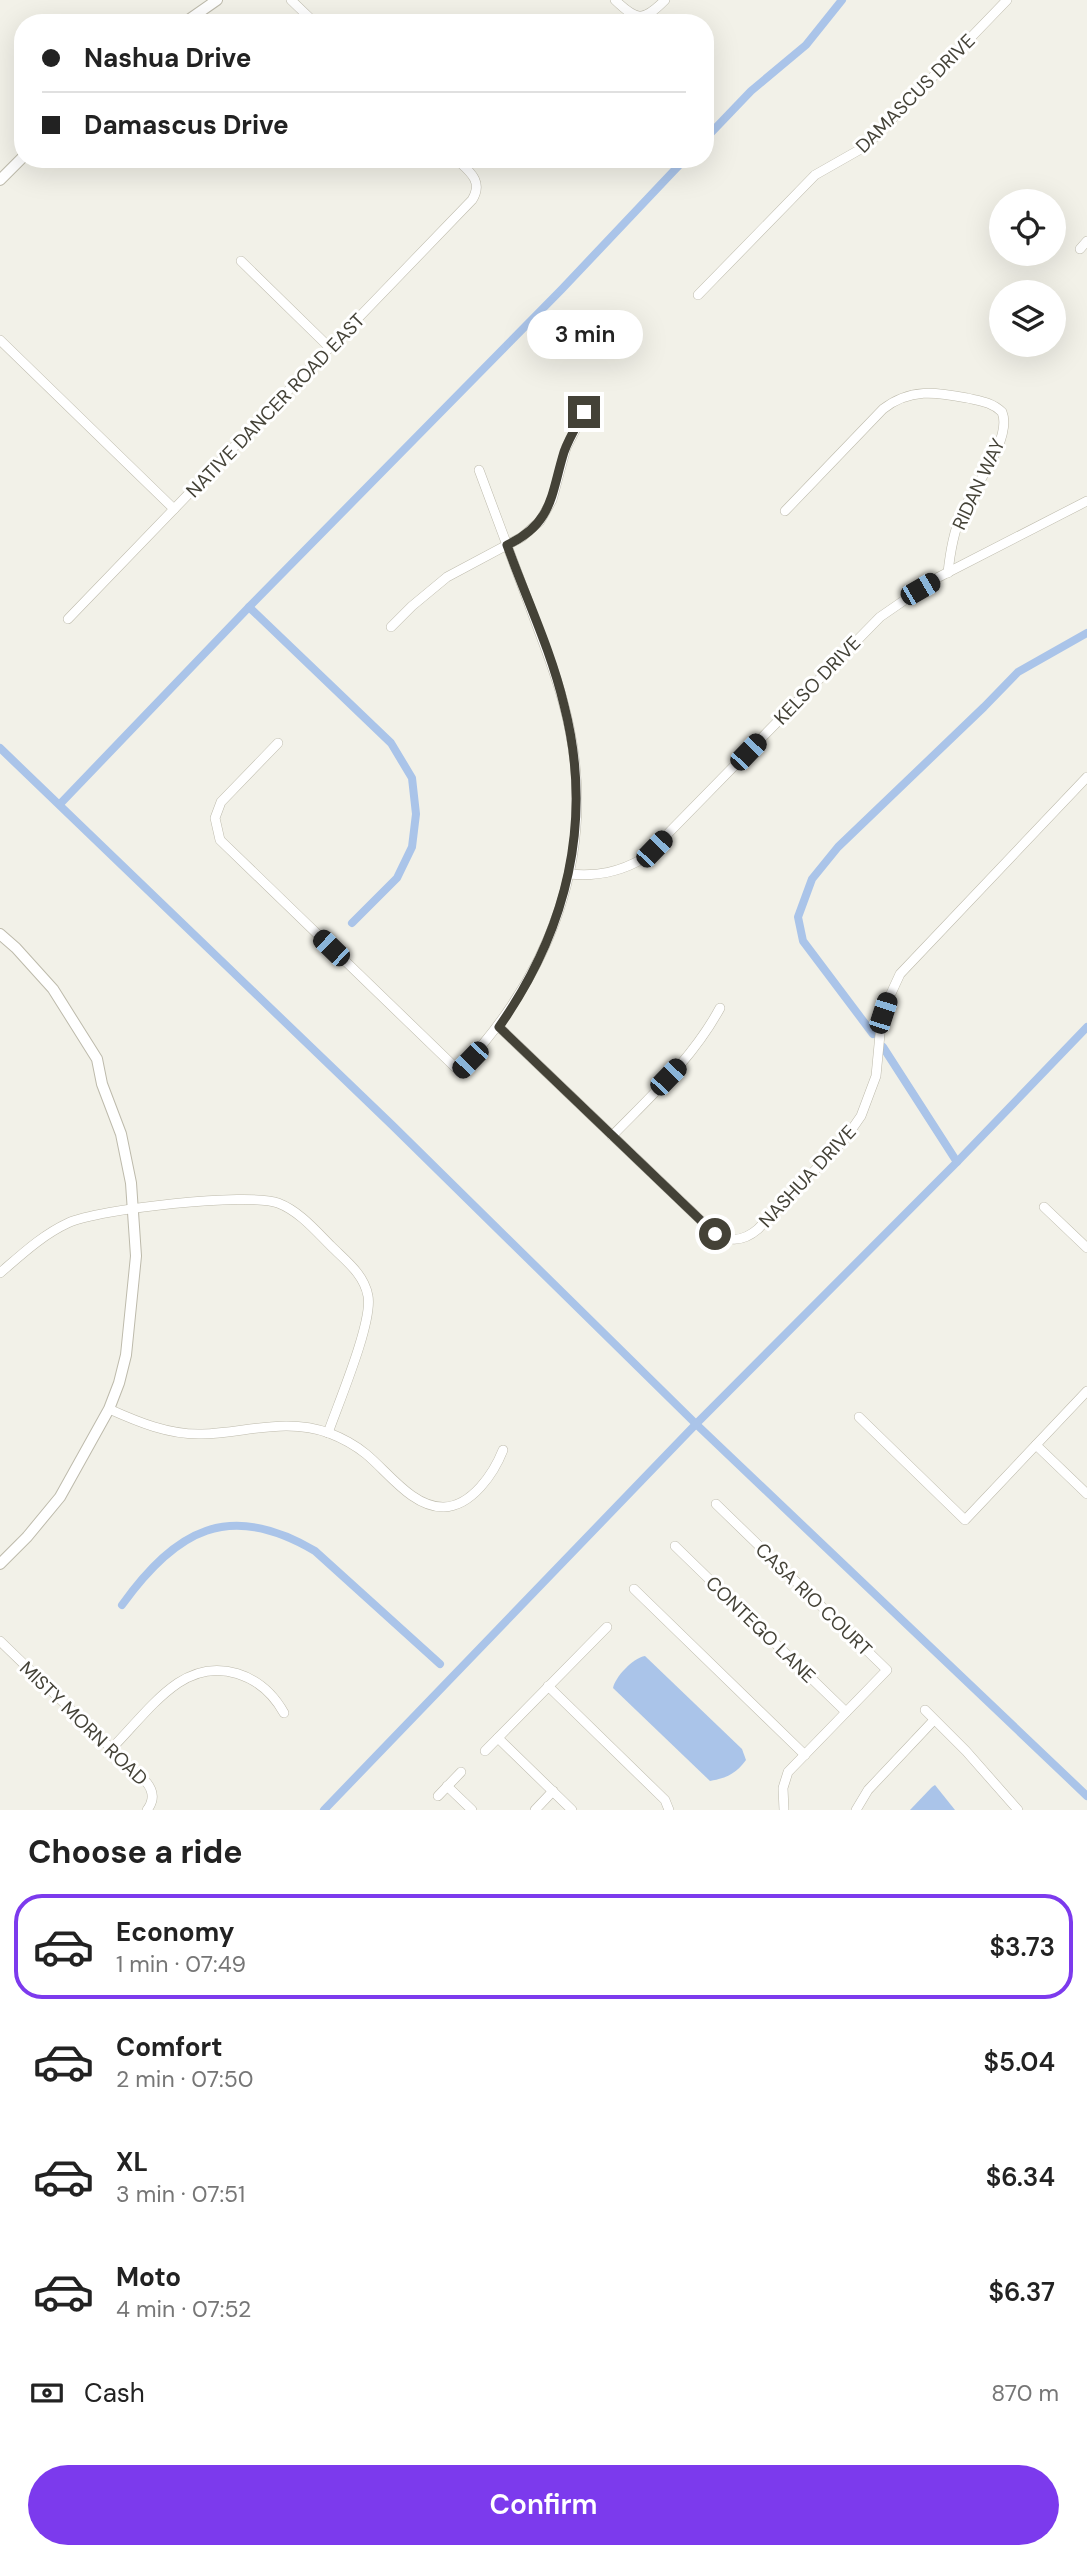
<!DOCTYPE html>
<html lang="en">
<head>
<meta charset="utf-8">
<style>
  :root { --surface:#fff; --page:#f6f6f6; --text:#222; --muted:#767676; --line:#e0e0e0; --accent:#7c3aed }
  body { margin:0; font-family:"DM Sans",sans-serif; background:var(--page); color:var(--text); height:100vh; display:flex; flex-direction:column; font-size:26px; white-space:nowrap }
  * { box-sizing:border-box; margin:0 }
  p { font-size:23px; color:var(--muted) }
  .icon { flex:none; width:38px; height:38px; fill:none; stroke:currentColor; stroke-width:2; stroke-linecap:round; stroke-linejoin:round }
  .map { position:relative; height:1810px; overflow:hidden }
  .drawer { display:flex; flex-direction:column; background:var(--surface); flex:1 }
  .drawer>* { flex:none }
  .hud { position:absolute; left:14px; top:14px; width:700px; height:154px; border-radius:28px; box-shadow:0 7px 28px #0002; display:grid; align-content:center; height:154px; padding:0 28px; background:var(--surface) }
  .buttons { position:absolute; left:989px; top:189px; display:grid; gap:14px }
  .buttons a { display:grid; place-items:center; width:77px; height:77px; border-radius:50%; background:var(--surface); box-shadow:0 7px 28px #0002; font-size:35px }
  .end { position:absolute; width:32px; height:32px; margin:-16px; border:9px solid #444237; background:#fff; box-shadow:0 0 0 4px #fff }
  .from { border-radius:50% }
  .bubble { position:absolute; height:49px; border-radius:24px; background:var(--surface); box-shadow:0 7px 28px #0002; font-size:23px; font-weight:600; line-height:49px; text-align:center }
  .car { position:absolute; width:21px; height:42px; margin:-21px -10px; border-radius:9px; box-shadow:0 0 5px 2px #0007; background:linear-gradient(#222 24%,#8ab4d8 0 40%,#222 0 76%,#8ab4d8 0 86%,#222 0) }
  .hud b { display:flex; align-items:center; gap:24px; height:66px; font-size:26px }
  .hud b+b { border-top:2px solid var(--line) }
  .hud i { width:18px; height:18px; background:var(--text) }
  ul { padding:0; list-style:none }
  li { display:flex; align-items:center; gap:21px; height:105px; margin:0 14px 10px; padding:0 14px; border:4px solid transparent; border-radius:28px }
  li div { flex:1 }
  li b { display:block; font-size:26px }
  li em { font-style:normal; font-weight:600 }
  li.active { border-color:var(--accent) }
  li>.icon { width:63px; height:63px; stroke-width:1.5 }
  h2 { padding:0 28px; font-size:32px; line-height:84px }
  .pay { display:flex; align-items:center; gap:18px; height:77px; padding:0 28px; font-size:26px }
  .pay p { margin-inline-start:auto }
  .button { display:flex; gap:14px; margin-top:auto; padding:14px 28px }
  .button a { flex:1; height:80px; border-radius:42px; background:var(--accent); color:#fff; font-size:28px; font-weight:600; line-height:80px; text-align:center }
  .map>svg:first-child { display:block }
  .water { fill:#aac4e9 }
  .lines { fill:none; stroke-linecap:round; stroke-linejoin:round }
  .canal { stroke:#aac4e9; stroke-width:8 }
  .minor-casing { stroke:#bdbaab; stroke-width:10 }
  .tertiary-casing { stroke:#bdbaab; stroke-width:12 }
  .minor { stroke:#fff; stroke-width:9 }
  .tertiary { stroke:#fff; stroke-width:10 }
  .route { stroke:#444237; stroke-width:9 }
  .labels { text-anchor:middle; stroke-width:6; stroke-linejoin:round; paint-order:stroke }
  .street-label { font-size:19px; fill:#444237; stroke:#fff }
</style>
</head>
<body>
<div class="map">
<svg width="1087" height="1810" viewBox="0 0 1087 1810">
  <rect width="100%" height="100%" fill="#f2f1e8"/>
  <g class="water">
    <path d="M 645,1656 L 742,1749 L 746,1760 C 736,1774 726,1778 710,1781 L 613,1688 C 615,1677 633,1658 645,1656 Z"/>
    <path d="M 935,1785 L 955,1810 L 910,1810 L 932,1787 Z"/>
  </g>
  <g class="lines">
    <g class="canal">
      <path d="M 705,139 L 751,91 L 806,45 L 842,0"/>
      <path d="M 249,607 L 391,743 L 412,778 L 416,814 L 412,847 L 397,878 L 352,923"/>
      <path d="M 0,748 L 392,1125 L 696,1424 L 1087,1796"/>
      <path d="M 60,804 L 249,607 L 562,289 L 685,159"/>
      <path d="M 873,1034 L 803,941 L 798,917 L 812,879 L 838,847 L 984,707 L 1018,672 L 1087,633"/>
      <path d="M 883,1047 L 957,1162"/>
      <path d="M 122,1605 C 176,1530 229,1500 315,1551 L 440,1664"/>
      <path d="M 324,1810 L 696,1424 L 957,1162 L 1087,1027"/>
    </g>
    <defs>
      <g id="minor">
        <path d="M 291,0 L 315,23"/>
        <path d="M 615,0 C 637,21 643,22 665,0"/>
        <path d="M 1080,249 L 1087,241"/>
        <path d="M 241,261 L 330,348"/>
        <path d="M 698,295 L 815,175 L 866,146 L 1007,0"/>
        <path d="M 0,340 L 174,509"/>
        <path d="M 785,511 L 883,409 C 910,388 936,392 967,398 C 980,401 992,402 1002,412 C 1013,439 972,489 961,515 C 953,534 950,553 948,573"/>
        <path d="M 68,619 L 472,200 C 484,181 469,171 456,159"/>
        <path d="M 391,627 L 412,606 L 447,577 L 522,537 L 540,521 L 552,500 L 566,448 L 584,413"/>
        <path d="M 278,743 L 221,802 L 215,818 L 220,840 L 459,1071 C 549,976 597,858 569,726 C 561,688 547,652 533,615 C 515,567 497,519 479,470"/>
        <path d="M 569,874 C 597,877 620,872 644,858 L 880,617 L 935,579 L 1087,501"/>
        <path d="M 499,1027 L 711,1230 C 726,1243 743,1242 758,1229 L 845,1139 L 861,1116 L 876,1076 L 882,1013 L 900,974 L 1087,777"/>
        <path d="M 612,1136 C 651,1096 693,1058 720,1008"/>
        <path d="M 1044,1207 L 1087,1248"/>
        <path d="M 0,1273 C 21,1255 42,1235 68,1223 C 98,1209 249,1192 278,1203 C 299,1211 315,1230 331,1246 C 346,1261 364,1274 368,1296 C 373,1322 338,1404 328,1433"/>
        <path d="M 109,1409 C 138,1422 169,1435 202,1434 C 245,1433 286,1417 329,1433 C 342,1438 355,1445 366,1454 C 388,1472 413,1508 444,1507 C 472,1506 494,1473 503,1450"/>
        <path d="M 859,1417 L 965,1520 L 1087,1391"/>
        <path d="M 1036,1445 L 1087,1494"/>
        <path d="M 716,1504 L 887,1670 L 788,1772 L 783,1788 L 784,1810"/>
        <path d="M 675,1546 L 846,1712"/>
        <path d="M 634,1589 L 805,1755"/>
        <path d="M 0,1641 L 147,1783 C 154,1792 154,1801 147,1810"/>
        <path d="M 548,1686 L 665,1800 L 669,1810"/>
        <path d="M 925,1710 L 966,1751 L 1018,1810"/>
        <path d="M 498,1738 L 572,1810"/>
        <path d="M 111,1749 C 132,1728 153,1700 178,1683 C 217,1657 262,1674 284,1713"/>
        <path d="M 485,1751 L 607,1627"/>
        <path d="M 447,1786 L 472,1810"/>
        <path d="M 438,1796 L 461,1772"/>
        <path d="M 535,1810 L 553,1791"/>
        <path d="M 856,1810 L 868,1790 L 934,1720"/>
      </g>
      <g id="tertiary">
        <path d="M 184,23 L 217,0"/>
        <path d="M 0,180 L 23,157"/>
        <path d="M 0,934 L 16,948 L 53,989 L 97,1059 L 102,1084 L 121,1134 L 131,1183 L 136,1256 L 126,1355 L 119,1383 L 109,1409 L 60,1497 L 27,1537 L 0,1564"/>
      </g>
    </defs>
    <use href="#minor" class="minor-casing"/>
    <use href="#tertiary" class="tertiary-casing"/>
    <use href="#minor" class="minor"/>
    <use href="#tertiary" class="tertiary"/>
  </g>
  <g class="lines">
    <path class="route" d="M 584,412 C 577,425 569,438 564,452 C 551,494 553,524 507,545 C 526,598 551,650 564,705 C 594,821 567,930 499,1027 L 715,1234"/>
  </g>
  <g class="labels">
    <g class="street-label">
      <text transform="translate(915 93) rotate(-45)" y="7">DAMASCUS DRIVE</text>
      <text transform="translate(275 405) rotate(-46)" y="7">NATIVE DANCER ROAD EAST</text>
      <text transform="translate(978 484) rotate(-65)" y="7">RIDAN WAY</text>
      <text transform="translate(817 680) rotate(-46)" y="7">KELSO DRIVE</text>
      <text transform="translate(807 1176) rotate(-47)" y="7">NASHUA DRIVE</text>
      <text transform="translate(814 1599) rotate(44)" y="7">CASA RIO COURT</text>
      <text transform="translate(761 1629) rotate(44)" y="7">CONTEGO LANE</text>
      <text transform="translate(84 1723) rotate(44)" y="7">MISTY MORN ROAD</text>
    </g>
  </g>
</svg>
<div class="buttons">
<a><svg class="icon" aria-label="locate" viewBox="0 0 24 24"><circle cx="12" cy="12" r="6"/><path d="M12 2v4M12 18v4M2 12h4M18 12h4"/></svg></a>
<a><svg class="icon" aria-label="layers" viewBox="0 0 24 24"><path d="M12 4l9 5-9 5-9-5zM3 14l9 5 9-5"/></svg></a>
</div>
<i class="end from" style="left:715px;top:1234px"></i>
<i class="end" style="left:584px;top:412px"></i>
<div class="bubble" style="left:527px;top:310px;width:116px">3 min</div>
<i class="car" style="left:920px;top:589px;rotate:60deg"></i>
<i class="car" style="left:748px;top:752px;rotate:44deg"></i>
<i class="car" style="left:654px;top:849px;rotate:44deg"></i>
<i class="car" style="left:331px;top:948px;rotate:314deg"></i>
<i class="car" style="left:883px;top:1013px;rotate:18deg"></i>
<i class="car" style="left:470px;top:1060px;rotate:224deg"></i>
<i class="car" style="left:668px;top:1077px;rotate:44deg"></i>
<div class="hud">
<b><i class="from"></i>Nashua Drive</b>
<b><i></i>Damascus Drive</b>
</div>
</div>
<section class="drawer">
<h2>Choose a ride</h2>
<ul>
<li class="active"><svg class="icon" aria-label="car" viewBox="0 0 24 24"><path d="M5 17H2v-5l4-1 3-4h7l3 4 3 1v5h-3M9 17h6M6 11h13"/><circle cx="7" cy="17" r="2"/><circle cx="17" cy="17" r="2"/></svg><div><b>Economy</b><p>1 min · 07:49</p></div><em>$3.73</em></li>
<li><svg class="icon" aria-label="car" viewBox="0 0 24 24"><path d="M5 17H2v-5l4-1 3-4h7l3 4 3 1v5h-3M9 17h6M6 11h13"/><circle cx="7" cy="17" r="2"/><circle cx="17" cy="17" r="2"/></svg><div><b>Comfort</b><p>2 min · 07:50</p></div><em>$5.04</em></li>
<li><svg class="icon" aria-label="car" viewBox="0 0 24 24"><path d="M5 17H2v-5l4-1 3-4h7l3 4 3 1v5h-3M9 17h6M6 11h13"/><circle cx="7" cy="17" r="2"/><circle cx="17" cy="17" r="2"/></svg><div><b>XL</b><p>3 min · 07:51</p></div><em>$6.34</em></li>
<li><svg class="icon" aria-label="car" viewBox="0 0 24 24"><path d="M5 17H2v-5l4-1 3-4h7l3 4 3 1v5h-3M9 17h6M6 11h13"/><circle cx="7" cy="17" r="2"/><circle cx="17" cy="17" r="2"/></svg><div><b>Moto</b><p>4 min · 07:52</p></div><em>$6.37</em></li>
</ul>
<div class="pay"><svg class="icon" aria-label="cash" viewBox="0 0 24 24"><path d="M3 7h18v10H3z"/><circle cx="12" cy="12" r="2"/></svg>Cash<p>870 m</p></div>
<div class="button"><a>Confirm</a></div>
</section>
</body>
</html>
